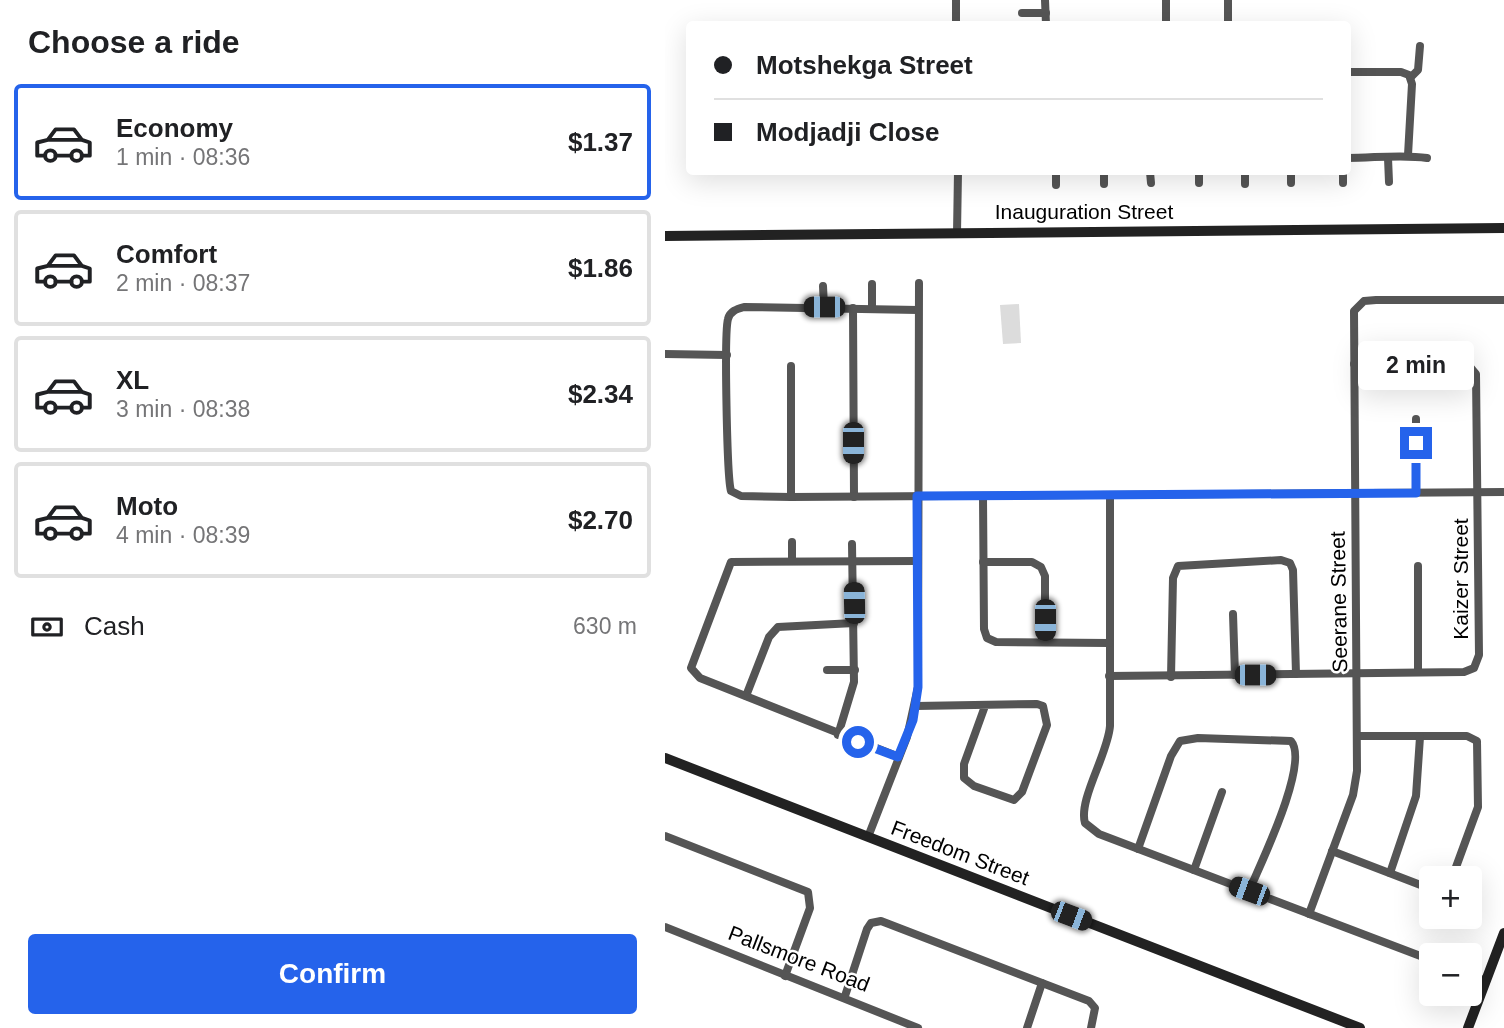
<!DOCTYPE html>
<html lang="en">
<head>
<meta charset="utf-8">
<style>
  :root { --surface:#fff; --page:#f2f2f2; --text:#202124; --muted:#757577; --line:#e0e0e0; --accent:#2563eb }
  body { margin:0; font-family:Helvetica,sans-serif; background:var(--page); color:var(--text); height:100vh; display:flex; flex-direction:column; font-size:26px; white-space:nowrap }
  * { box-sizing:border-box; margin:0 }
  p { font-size:23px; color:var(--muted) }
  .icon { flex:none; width:38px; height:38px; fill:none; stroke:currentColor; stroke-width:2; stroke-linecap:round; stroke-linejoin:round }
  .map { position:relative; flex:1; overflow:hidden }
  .sheet { display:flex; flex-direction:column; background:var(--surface); width:665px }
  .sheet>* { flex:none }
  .top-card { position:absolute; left:21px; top:21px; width:665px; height:154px; border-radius:7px; box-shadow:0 7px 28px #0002; display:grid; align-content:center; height:154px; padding:0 28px; background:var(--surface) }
  .fabs { position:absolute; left:754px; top:866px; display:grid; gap:14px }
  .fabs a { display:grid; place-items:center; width:63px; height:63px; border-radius:7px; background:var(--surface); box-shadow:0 7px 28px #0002; font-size:35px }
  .end { position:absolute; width:32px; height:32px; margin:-16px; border:9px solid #2563eb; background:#fff; box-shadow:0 0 0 4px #fff }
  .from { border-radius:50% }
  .bubble { position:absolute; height:49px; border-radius:7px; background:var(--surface); box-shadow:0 7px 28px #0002; font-size:23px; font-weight:700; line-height:49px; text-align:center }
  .car { position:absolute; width:21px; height:42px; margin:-21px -10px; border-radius:9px; box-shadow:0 0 5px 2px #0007; background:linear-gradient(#222 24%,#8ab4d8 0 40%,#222 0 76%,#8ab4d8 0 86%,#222 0) }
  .top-card b { display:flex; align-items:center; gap:24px; height:66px; font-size:26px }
  .top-card b+b { border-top:2px solid var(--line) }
  .top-card i { width:18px; height:18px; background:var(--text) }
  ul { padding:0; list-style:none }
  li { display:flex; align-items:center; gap:21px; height:116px; margin:0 14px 10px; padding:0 14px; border:4px solid var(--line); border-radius:7px }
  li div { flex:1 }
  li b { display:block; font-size:26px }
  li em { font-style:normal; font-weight:700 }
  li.current { border-color:var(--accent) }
  li>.icon { width:63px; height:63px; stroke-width:1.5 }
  h2 { padding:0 28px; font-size:32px; line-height:84px }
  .pay { display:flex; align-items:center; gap:18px; height:77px; padding:0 28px; font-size:26px }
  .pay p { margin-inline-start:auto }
  .button { display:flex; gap:14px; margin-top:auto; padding:14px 28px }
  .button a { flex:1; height:80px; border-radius:7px; background:var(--accent); color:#fff; font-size:28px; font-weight:700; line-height:80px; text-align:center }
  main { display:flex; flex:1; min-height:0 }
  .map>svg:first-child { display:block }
  .green { fill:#dcdcdc }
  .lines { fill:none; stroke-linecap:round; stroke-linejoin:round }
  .street { stroke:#555; stroke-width:8 }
  .secondary { stroke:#222; stroke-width:10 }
  .route { stroke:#2563eb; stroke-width:9 }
  .labels { text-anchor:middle; stroke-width:5; stroke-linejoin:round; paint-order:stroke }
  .street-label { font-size:21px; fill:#000; stroke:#fff }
</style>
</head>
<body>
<main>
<section class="sheet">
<h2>Choose a ride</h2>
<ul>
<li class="current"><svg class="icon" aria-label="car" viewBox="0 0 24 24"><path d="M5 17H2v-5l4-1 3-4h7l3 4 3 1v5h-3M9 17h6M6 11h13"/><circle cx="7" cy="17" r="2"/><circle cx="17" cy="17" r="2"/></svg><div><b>Economy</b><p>1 min · 08:36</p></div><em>$1.37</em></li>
<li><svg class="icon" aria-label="car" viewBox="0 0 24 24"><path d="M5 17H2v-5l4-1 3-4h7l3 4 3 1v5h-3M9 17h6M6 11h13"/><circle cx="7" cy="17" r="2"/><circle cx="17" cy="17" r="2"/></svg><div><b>Comfort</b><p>2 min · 08:37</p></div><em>$1.86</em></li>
<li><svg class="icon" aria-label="car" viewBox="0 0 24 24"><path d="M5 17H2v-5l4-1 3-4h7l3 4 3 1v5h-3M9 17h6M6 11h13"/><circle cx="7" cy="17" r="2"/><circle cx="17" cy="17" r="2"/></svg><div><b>XL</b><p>3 min · 08:38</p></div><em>$2.34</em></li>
<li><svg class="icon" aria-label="car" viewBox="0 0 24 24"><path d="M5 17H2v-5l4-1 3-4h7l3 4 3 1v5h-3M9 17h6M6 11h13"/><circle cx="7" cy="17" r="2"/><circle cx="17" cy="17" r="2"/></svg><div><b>Moto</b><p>4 min · 08:39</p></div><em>$2.70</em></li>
</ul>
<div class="pay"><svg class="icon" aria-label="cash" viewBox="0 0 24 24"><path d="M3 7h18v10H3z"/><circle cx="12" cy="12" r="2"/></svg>Cash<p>630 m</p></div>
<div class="button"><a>Confirm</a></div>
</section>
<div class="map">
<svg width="839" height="1028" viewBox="0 0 839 1028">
  <rect width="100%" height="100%" fill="#fff"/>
  <path class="green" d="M 354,304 L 356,343 L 338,344 L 335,305 Z"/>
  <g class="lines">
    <g class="street">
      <path d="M 291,0 L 291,24"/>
      <path d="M 380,0 L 381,24"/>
      <path d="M 501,0 L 501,24"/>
      <path d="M 563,0 L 563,24"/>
      <path d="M 357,13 L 381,13"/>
      <path d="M 682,72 L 736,72 L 744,75 L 747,84 L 743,155"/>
      <path d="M 746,77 L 753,70 L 755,46"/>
      <path d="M 682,158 C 709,158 737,154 762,158"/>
      <path d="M 723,158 L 724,182"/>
      <path d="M 391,172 L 391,185"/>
      <path d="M 439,172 L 439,184"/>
      <path d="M 485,172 L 486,183"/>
      <path d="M 534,172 L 534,183"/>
      <path d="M 580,172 L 580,184"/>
      <path d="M 626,172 L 626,183"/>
      <path d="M 678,183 L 678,172"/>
      <path d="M 292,233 L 293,172"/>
      <path d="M 207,284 L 207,308"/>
      <path d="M 158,286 L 159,307"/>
      <path d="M 188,308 L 189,497"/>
      <path d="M 253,310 L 79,307 C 72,309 65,311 63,319 C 59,333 62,478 66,491 L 76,496 L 126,497 L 839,492"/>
      <path d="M 0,354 L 62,355"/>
      <path d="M 751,419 L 751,493"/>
      <path d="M 445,496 L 445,726 C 443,754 413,800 420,823 L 434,834 L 766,960"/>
      <path d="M 126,497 L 126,366"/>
      <path d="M 318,497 L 319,629 L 322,638 L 331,642 L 444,643"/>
      <path d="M 127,560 L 127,542"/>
      <path d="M 318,562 L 367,562 L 376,567 L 380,576 L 380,642"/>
      <path d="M 568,614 L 570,675"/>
      <path d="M 162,670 L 190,670"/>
      <path d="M 753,672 L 753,566"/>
      <path d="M 444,676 L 799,672 L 809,668 L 814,655 L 811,374 L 806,368 L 797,364 L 689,364"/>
      <path d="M 506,677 L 508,578 L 513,566 L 616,560 L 625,563 L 628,570 L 631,674"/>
      <path d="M 81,696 L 104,637 L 113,627 L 189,623"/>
      <path d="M 251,706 L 372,704 L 378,706 L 382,725 L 357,792 L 349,800 L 309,786 L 299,778 L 299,764 L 320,706"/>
      <path d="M 173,735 L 189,682 L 187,544"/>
      <path d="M 692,736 L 802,736 L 812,741 L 813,807 L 787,878"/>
      <path d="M 234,757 L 35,678 L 26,668 L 66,562 L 252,561"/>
      <path d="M 0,836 L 143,892 L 145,908 L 120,976"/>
      <path d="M 203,837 L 242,737 L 253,687 L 254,283"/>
      <path d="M 473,849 L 506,756 L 515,741 L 533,738 L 626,741 C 645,763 595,865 584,891"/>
      <path d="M 667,851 L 766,889"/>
      <path d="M 529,870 L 557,792"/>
      <path d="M 725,873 L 751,796 L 755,737"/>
      <path d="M 644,914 L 688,795 L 692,771 L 689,311 L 699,301 L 711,300 L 839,300"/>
      <path d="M 0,927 L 253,1028"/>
      <path d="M 805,975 L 821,981"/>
      <path d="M 180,996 L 202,929 L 206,923 L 216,921 L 424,1001 L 430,1008 L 426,1028"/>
      <path d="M 362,1028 L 377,983"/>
    </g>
    <g class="secondary">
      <path d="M 0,236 L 839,228"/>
      <path d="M 0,758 L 695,1028"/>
      <path d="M 803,1028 L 839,933"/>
    </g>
  </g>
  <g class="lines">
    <path class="route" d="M 193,742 L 233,757 L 248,720 L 253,687 L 252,496 L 751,493 L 751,443"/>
  </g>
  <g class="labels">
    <g class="street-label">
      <text x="419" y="219">Inauguration Street</text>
      <text transform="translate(796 579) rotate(-90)" y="7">Kaizer Street</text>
      <text transform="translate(674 602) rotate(-91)" y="7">Seerane Street</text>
      <text transform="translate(295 853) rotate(21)" y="7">Freedom Street</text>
      <text transform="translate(134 959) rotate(21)" y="7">Pallsmore Road</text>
    </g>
  </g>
</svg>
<div class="fabs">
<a>+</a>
<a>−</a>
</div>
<i class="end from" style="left:193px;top:742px"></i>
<i class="end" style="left:751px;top:443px"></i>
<div class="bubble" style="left:693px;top:341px;width:116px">2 min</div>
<i class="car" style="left:159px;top:307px;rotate:270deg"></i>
<i class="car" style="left:188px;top:443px;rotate:180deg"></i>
<i class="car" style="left:189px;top:603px;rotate:359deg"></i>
<i class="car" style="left:380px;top:620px;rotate:180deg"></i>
<i class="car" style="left:590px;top:675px;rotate:90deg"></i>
<i class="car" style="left:584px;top:891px;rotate:290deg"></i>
<i class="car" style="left:406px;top:916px;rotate:111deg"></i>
<div class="top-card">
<b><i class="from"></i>Motshekga Street</b>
<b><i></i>Modjadji Close</b>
</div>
</div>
</main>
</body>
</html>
